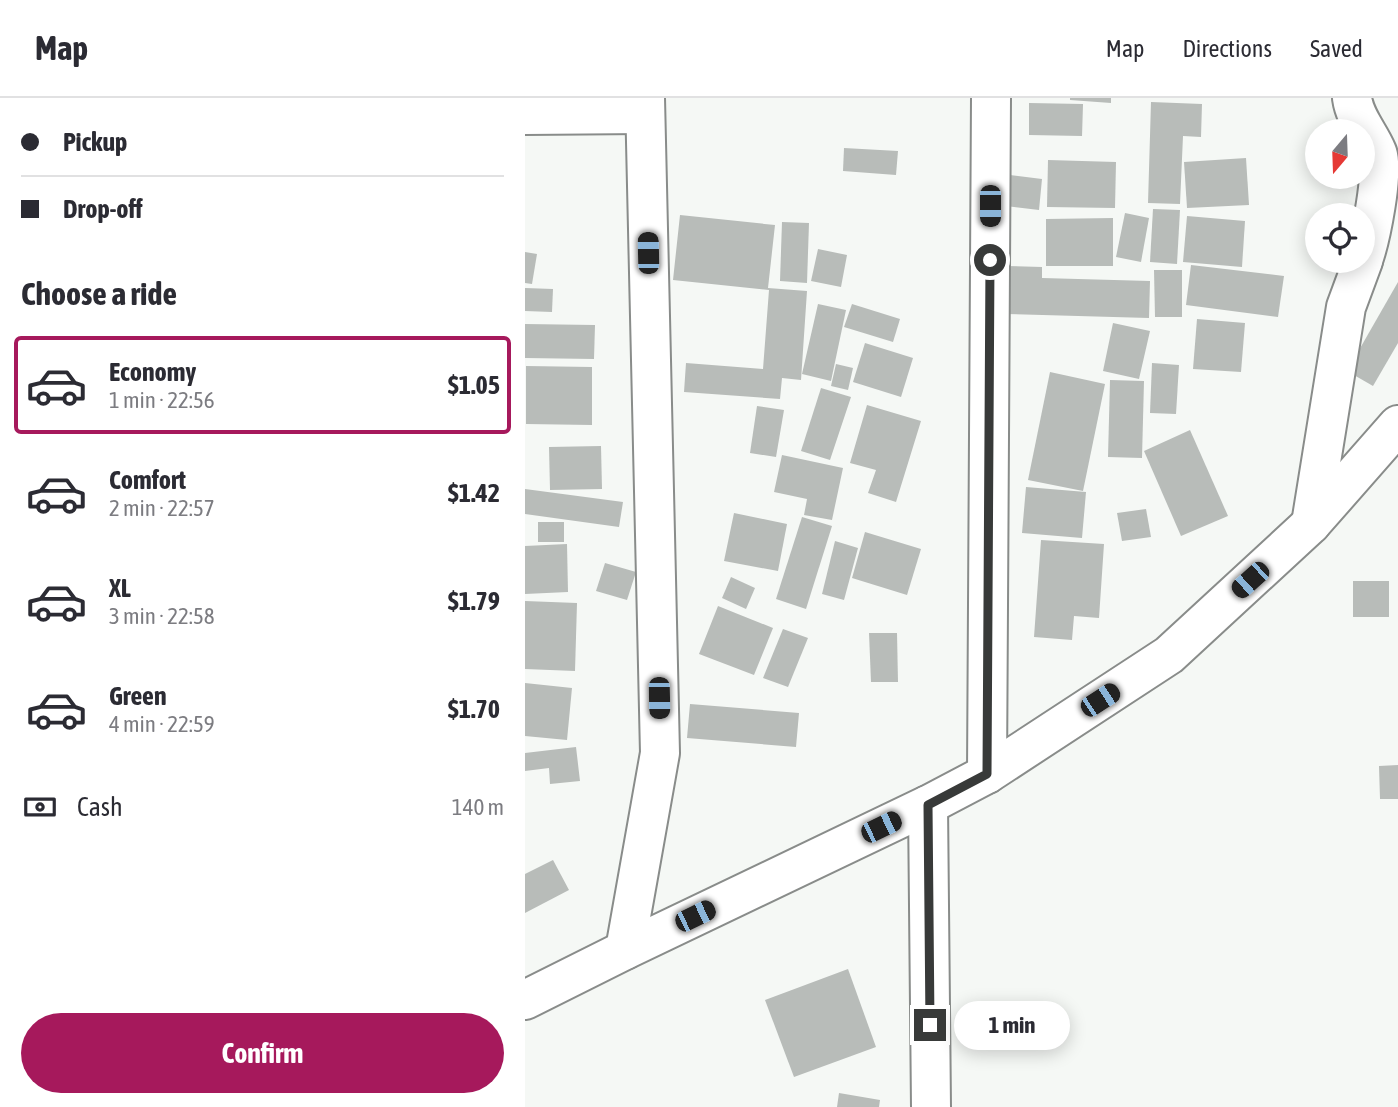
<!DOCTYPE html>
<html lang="en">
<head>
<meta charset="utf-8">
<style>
  :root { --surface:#fff; --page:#f2f2f3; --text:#2b2b33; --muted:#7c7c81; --line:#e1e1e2; --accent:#a6195c }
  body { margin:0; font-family:"Asap Condensed",sans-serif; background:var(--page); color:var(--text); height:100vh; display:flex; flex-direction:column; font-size:26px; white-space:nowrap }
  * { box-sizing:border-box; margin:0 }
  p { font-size:23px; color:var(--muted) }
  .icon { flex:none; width:38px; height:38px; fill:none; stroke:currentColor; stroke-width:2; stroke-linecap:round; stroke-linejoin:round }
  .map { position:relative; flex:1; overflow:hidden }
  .details { display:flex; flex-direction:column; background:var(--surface); width:525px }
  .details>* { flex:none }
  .banner { display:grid; align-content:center; height:154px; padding:0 21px; background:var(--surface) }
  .needle { width:46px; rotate:199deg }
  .controls { position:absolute; left:780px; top:21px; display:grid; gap:14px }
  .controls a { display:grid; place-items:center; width:70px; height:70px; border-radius:50%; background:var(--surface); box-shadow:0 4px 18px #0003; font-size:35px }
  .end { position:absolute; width:32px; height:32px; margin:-16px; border:9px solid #383a39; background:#fff; box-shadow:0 0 0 4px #fff }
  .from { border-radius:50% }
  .bubble { position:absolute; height:49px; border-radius:24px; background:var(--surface); box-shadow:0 4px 18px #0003; font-size:23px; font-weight:700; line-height:49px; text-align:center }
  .car { position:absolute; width:21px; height:42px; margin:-21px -10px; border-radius:9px; box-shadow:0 0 5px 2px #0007; background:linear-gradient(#222 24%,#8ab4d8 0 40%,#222 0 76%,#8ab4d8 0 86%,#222 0) }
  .banner b { display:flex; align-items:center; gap:24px; height:66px; font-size:26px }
  .banner b+b { border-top:2px solid var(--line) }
  .banner i { width:18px; height:18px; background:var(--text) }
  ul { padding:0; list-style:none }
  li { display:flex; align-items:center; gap:21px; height:98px; margin:0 14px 10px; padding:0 7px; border:4px solid transparent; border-radius:7px }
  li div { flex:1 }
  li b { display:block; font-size:26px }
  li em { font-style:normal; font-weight:700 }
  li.current { border-color:var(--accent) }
  li>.icon { width:63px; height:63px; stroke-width:1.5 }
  h2 { padding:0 21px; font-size:32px; line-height:84px }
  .pay { display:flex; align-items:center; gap:18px; height:77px; padding:0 21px; font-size:26px }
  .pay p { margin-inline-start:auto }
  .action { display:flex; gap:14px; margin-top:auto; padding:14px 21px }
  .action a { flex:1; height:80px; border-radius:42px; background:var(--accent); color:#fff; font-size:28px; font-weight:700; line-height:80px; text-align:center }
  header { display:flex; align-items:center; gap:42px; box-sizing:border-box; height:98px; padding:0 35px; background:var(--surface); border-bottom:2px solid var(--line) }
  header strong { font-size:33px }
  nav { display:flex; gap:38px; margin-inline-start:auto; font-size:24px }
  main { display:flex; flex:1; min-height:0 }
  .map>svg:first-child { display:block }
  .building { fill:#b8bcb9 }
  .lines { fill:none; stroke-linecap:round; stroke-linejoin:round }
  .minor-casing { stroke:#898c8a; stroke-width:42 }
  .minor { stroke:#fff; stroke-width:38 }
  .route { stroke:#383a39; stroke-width:9 }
</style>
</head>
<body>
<header>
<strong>Map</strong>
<nav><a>Map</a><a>Directions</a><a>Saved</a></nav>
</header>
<main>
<section class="details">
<div class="banner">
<b><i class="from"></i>Pickup</b>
<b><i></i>Drop-off</b>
</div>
<h2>Choose a ride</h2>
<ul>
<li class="current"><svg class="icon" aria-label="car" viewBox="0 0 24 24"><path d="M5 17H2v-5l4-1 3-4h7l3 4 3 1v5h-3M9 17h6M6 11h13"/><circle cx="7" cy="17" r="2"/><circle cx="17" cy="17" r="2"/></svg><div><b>Economy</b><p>1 min · 22:56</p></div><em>$1.05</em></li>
<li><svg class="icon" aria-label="car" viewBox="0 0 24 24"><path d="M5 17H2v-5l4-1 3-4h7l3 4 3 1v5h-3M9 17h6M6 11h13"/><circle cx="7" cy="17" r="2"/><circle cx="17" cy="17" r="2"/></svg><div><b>Comfort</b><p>2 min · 22:57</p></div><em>$1.42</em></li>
<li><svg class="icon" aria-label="car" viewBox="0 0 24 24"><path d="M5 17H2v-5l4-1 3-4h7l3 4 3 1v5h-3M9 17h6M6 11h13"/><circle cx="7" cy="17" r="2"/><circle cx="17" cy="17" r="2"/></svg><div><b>XL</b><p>3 min · 22:58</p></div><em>$1.79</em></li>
<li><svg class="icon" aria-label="car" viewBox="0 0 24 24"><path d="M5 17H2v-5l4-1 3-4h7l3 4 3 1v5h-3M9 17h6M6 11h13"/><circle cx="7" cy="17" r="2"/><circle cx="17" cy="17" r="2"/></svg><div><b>Green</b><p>4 min · 22:59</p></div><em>$1.70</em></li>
</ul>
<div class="pay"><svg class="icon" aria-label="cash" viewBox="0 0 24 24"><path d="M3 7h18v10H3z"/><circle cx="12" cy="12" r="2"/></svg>Cash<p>140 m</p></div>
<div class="action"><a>Confirm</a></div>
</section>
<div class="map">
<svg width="873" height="1009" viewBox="0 0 873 1009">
  <rect width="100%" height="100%" fill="#f5f8f5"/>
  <g class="building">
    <path d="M 545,0 L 586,0 L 586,5 L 545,2 Z"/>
    <path d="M 626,4 L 677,6 L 676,39 L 658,38 L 655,106 L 623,105 Z"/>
    <path d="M 504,5 L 558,6 L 557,38 L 504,37 Z"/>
    <path d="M 319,50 L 373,53 L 371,77 L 318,73 Z"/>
    <path d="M 721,60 L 724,107 L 662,110 L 659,64 Z"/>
    <path d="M 523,62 L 591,64 L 590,110 L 522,109 Z"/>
    <path d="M 485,77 L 517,81 L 514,112 L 481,108 Z"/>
    <path d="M 628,111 L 655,112 L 652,166 L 625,164 Z"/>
    <path d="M 600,115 L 624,120 L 616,164 L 591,159 Z"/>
    <path d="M 155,117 L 250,127 L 243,190 L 282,193 L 276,282 L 257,280 L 255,301 L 159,294 L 161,265 L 238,271 L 244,192 L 148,182 Z"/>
    <path d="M 662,118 L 720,123 L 717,169 L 658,164 Z"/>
    <path d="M 588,120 L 588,168 L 521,168 L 521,121 Z"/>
    <path d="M 257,124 L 284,125 L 282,185 L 255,183 Z"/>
    <path d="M 293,151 L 322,157 L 316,189 L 286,183 Z"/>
    <path d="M 0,154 L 12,156 L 7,186 L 0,185 Z"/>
    <path d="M 666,167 L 759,178 L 753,219 L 661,207 Z"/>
    <path d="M 481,168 L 517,169 L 517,180 L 625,183 L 624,220 L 480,216 Z"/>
    <path d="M 629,172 L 657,172 L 657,219 L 630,219 Z"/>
    <path d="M 873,184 L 873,245 L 848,288 L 822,273 Z"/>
    <path d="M 0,190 L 28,191 L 27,214 L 0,213 Z"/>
    <path d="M 293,206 L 321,212 L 306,283 L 277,276 Z"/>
    <path d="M 327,206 L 375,221 L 368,244 L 319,229 Z"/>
    <path d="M 672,221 L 720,225 L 716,274 L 668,271 Z"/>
    <path d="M 588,225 L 625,233 L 614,281 L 578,273 Z"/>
    <path d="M 0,226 L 70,227 L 69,261 L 0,260 Z"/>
    <path d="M 340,245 L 388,260 L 376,299 L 328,284 Z"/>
    <path d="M 627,265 L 654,267 L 651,316 L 625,315 Z"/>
    <path d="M 311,266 L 328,270 L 323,292 L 306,288 Z"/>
    <path d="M 1,268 L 67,269 L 67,327 L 1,326 Z"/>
    <path d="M 525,274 L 580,286 L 558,393 L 503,382 Z"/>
    <path d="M 585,282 L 619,283 L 617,360 L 583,359 Z"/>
    <path d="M 296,290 L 326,299 L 305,362 L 276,353 Z"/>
    <path d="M 342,307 L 396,323 L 371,404 L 343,395 L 351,372 L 325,365 Z"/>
    <path d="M 232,308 L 259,312 L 251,359 L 225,355 Z"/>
    <path d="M 665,332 L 703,418 L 656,438 L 619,353 Z"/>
    <path d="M 76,348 L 77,391 L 25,392 L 24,349 Z"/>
    <path d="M 257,357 L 318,370 L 307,422 L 279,417 L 282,401 L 249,394 Z"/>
    <path d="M 501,389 L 561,394 L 557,440 L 497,435 Z"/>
    <path d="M 0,391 L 98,404 L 94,429 L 0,416 Z"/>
    <path d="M 621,411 L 626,439 L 597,443 L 592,415 Z"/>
    <path d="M 209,415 L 262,426 L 253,473 L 199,463 Z"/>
    <path d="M 277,419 L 307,428 L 281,511 L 251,501 Z"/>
    <rect x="13" y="424" width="26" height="20"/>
    <path d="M 340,434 L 396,451 L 382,497 L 327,480 Z"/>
    <path d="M 516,442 L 579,446 L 574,520 L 549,518 L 547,542 L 509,539 Z"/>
    <path d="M 310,443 L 333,450 L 319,502 L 297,496 Z"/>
    <path d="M 42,446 L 43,494 L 0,496 L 0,448 Z"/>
    <path d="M 80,465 L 111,474 L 102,502 L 71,493 Z"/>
    <path d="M 206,479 L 230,490 L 221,511 L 197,500 Z"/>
    <rect x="828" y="483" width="36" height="36"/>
    <path d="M 0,503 L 52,505 L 50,573 L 0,571 Z"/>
    <path d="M 193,508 L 248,530 L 229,577 L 174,556 Z"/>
    <path d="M 258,531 L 283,540 L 263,589 L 238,580 Z"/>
    <path d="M 344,535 L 372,535 L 373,584 L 346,584 Z"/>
    <path d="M 0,585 L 47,590 L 42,642 L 0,638 Z"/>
    <path d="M 165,606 L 274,615 L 271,649 L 162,640 Z"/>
    <path d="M 51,649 L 55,683 L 25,686 L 24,670 L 0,673 L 0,655 Z"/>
    <path d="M 873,667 L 873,701 L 855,701 L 854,668 Z"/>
    <path d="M 28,762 L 44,792 L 0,815 L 0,776 Z"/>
    <path d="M 323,871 L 351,949 L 269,979 L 240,902 Z"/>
    <path d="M 314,995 L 355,1002 L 354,1009 L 312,1009 Z"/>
  </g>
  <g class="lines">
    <defs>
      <g id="minor">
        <path d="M 827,0 C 830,21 844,35 852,54 C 860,72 845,143 838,162"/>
        <path d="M 0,17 L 120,16"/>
        <path d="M 786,426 L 821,209 L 838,163"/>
        <path d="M 462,676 L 466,0"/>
        <path d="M 403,707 L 406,1009"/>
        <path d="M 100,852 L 135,655 L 120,0"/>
        <path d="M 0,902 L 100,852 L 403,707 L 462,676 L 644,557 L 786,426 L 873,327"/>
      </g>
    </defs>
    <use href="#minor" class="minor-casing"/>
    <use href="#minor" class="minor"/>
  </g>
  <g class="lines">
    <path class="route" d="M 405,927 L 403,707 L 462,676 L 465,162"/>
  </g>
</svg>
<div class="controls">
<a><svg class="needle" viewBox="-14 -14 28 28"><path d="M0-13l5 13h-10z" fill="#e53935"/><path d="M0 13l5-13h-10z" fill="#7c7c81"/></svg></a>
<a><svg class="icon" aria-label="locate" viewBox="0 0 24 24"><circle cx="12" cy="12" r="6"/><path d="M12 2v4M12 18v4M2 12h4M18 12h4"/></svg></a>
</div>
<i class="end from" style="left:465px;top:162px"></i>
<i class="end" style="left:405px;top:927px"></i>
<div class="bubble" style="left:429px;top:903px;width:116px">1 min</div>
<i class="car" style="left:465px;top:108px;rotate:180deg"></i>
<i class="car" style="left:123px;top:155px;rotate:359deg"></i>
<i class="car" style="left:725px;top:482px;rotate:228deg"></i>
<i class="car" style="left:134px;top:600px;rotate:179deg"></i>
<i class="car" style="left:575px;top:602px;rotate:57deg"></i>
<i class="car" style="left:356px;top:729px;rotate:64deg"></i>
<i class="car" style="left:170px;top:818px;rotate:64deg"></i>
</div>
</main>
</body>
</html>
